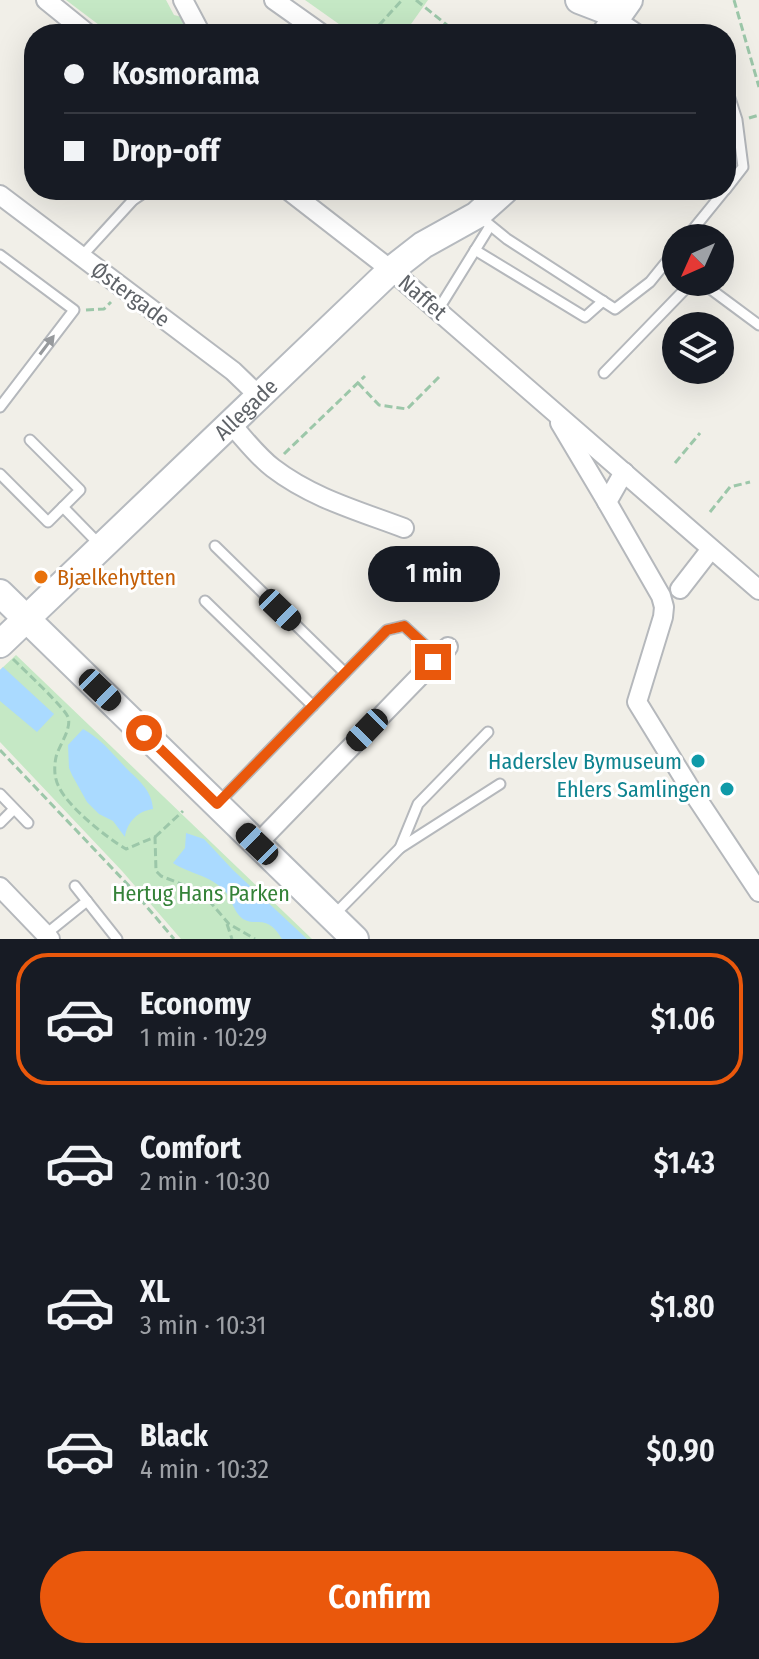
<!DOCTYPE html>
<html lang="en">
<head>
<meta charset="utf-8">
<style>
  :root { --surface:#171b24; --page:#20242c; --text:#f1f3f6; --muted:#9ea1a6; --line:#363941; --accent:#ea580c }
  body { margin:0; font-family:"Fira Sans Condensed",sans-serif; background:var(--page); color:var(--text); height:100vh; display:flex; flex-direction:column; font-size:30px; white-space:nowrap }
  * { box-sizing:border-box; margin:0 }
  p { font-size:26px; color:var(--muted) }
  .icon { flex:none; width:44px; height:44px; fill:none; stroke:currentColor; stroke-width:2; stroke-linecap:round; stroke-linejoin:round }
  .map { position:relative; height:939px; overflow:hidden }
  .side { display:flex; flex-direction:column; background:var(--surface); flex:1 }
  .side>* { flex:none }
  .hud { position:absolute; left:24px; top:24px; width:712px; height:176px; border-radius:32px; box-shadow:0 8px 32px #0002; display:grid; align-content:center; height:176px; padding:0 40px; background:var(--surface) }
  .needle { width:52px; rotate:225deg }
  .fabs { position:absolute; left:662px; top:224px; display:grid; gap:16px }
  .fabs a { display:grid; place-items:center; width:72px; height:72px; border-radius:50%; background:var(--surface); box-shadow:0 8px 32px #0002; font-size:40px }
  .end { position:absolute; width:36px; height:36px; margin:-18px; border:10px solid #ea580c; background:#fff; box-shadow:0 0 0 4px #fff }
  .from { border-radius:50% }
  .bubble { position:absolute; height:56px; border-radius:28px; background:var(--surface); box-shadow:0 8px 32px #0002; font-size:26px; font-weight:600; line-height:56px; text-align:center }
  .car { position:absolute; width:24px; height:48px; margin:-24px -12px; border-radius:10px; box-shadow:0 0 6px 2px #0007; background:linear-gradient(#222 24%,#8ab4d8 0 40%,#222 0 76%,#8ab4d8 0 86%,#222 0) }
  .hud b { display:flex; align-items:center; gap:28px; height:76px; font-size:30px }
  .hud b+b { border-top:2px solid var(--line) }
  .hud i { width:20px; height:20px; background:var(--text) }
  ul { padding:14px 0 0; list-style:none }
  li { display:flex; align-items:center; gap:24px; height:132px; margin:0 16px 12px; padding:0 24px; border:4px solid transparent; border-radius:32px }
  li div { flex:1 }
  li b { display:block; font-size:30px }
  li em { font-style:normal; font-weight:600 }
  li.current { border-color:var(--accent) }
  li>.icon { width:72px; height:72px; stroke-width:1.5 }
  .cta { display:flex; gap:16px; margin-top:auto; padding:16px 40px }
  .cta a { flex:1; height:92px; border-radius:48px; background:var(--accent); color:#fff; font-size:32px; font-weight:600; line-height:92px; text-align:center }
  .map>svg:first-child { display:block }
  .green { fill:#c5e8c5 }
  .water { fill:#aadaff }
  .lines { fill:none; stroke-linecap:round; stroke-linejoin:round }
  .lane-casing { stroke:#b5b8bc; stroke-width:13 }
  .street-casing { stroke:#b5b8bc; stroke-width:22 }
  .secondary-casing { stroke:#b6babf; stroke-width:30 }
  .path { stroke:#9cc7a9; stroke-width:3; stroke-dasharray:8 4; stroke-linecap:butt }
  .lane { stroke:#fff; stroke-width:9 }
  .street { stroke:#fff; stroke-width:18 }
  .secondary { stroke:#fff; stroke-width:26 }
  .oneway { fill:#979a9d }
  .route { stroke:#ea580c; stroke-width:10 }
  .food-dot { fill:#e8710a; stroke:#fff; stroke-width:3 }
  .culture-dot { fill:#0f9aa8; stroke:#fff; stroke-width:3 }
  .labels { text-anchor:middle; stroke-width:6; stroke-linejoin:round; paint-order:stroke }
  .street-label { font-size:22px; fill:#5f6368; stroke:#fff }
  .food-label { font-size:22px; fill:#c56008; stroke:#fff; text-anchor:start }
  .culture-label { font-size:22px; fill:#0d838f; stroke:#fff; text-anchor:end }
  .park-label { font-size:22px; fill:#348238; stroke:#fff }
</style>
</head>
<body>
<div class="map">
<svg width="759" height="939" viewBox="0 0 759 939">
  <rect width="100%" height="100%" fill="#f1efe8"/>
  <g class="green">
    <path d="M 66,0 L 166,0 L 174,15 L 182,17 L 191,34 L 111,34 Z"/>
    <path d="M 305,0 L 428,0 L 404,34 L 353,34 Z"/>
    <path d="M 16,655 L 312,939 L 181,939 L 122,871 L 0,742 L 0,670 Z"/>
  </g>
  <g class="water">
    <path d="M 3,667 L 54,714 L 37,732 L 0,701 L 0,670 Z"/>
    <path d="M 83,729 C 101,739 112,753 126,768 C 138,780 152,790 153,809 C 138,811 127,822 125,837 L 113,821 L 99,814 L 87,802 L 72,775 L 69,768 L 68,745 Z"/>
    <path d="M 186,833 L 204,839 L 233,870 L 307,939 L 282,939 C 276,929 270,922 258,922 C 253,922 249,922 245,920 C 234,915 232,898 224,890 C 209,875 190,874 173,863 L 185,848 Z"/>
  </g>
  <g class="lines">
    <defs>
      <g id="lane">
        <path d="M 621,18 L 645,34"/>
        <path d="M 726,90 L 728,92 L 737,120 L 743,167 L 726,189"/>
        <path d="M 125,190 L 133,200"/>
        <path d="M 480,217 L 507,239 L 615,309 L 650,282 L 676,250"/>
        <path d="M 686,238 L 725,190"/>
        <path d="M 475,250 L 585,317 L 603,301"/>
        <path d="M 0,255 L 74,310 L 0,407"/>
        <path d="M 81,257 L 133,200 L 148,190"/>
        <path d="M 701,282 L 759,325"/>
        <path d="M 438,310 L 490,226"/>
        <path d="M 604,373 L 692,282"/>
        <path d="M 0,474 L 48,522 L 80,490 L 30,440"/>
        <path d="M 63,507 L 99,544"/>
        <path d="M 215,546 L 345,673"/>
        <path d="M 205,601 L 313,706"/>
        <path d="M 0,794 L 28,823"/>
        <path d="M 219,802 L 387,630 L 404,626 L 428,648 L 433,662"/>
        <path d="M 0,823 L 14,809"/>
        <path d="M 400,848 L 418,804 L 488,732"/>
        <path d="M 75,886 L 117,939"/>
        <path d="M 334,915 L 400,848 L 500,784"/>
        <path d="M 46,934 L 87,901"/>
      </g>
      <g id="street">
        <path d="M 46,0 L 88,34"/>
        <path d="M 183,0 L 201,34"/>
        <path d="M 274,0 L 322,34"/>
        <path d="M 288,190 L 391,270 L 759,590"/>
        <path d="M 0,195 L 233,371 L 259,396"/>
        <path d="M 230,423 C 244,438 257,456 273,468 C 312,498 359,511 404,528"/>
        <path d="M 560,423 L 607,502"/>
        <path d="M 624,472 L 607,502 L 661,596 L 664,607 L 663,617 L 637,702 L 688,785 L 759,892"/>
        <path d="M 680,589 L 711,549"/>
        <path d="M 257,844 L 448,647"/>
        <path d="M 0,887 L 50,939"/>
      </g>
      <g id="secondary">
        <path d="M 579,0 L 618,15"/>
        <path d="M 605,34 L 629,0"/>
        <path d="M 0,593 L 355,939"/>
        <path id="s1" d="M 0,644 L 391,270 L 423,245 L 477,215 L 505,190"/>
      </g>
    </defs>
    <use href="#lane" class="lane-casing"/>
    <use href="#street" class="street-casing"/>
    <use href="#secondary" class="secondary-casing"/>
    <g class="path">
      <path d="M 416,0 L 458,34"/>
      <path d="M 734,0 L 759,87"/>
      <path d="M 371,34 L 402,0"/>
      <path d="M 749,118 L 759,115"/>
      <path d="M 86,310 L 104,309 L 111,302"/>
      <path d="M 358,383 L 379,405 L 407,409 L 439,377"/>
      <path d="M 284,454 L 365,376"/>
      <path d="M 675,463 L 700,433"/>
      <path d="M 710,512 L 730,487 L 750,482"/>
      <path d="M 13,659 C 23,669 64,707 68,717 C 72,729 59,745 56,757 C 54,767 54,778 59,787 C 68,807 107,838 126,849 L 155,837 L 156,871 L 161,876 L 196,890 L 205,896 L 229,924 L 255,939"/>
      <path d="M 0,750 L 131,888 L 174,939"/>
      <path d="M 155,837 L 183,811"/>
      <path d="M 227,924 L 232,939"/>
    </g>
    <use href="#lane" class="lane"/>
    <use href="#street" class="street"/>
    <use href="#secondary" class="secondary"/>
  </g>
  <defs><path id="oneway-solid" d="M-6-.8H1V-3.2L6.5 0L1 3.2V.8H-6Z" transform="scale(2)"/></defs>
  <use class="oneway" href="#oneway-solid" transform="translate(47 345) rotate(-53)"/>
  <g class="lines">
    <path class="route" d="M 144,733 L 217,804 L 387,630 L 404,626 L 428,648 L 433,662"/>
  </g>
  <circle class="food-dot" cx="41" cy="577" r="8"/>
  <g class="culture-dot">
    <circle cx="698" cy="761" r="8"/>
    <circle cx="727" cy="789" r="8"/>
  </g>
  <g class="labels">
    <g class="street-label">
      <text transform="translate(131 294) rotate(37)" y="8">Østergade</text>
      <text transform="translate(423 297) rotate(41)" y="8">Naffet</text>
      <text dy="8" stroke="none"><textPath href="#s1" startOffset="340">Allegade</textPath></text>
    </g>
    <g class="food-label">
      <text x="57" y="585">Bjælkehytten</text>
    </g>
    <g class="culture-label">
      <text x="682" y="769">Haderslev Bymuseum</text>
      <text x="711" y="797">Ehlers Samlingen</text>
    </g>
    <g class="park-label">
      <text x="201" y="901">Hertug Hans Parken</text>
    </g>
  </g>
</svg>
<div class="fabs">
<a><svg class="needle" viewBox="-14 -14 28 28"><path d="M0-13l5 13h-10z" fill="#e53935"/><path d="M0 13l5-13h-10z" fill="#9ea1a6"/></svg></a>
<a><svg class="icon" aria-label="layers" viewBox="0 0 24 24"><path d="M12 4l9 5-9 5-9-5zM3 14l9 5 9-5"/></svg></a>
</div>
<i class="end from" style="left:144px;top:733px"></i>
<i class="end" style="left:433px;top:662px"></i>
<div class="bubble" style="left:368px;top:546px;width:132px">1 min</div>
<i class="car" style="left:280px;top:610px;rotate:134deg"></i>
<i class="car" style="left:100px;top:690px;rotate:134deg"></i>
<i class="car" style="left:367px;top:730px;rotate:224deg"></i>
<i class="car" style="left:257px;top:844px;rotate:314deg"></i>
<div class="hud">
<b><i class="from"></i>Kosmorama</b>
<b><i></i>Drop-off</b>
</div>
</div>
<section class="side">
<ul>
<li class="current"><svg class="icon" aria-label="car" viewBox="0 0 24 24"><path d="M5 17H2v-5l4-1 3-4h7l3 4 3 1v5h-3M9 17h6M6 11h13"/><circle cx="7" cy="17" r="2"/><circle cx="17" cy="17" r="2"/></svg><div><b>Economy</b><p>1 min · 10:29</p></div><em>$1.06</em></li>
<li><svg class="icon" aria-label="car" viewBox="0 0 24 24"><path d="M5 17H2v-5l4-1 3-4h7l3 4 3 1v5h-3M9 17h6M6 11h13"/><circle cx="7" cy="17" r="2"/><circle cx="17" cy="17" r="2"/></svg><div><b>Comfort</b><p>2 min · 10:30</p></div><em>$1.43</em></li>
<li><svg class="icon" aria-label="car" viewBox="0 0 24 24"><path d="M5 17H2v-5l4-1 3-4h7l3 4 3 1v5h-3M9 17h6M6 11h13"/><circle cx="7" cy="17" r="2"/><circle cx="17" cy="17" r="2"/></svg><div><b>XL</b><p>3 min · 10:31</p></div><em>$1.80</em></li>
<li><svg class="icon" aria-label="car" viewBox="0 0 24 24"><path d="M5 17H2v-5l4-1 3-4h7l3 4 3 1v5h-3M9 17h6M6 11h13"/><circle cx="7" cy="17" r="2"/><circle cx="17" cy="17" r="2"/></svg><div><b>Black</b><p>4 min · 10:32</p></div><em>$0.90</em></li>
</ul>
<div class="cta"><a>Confirm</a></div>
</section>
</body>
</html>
